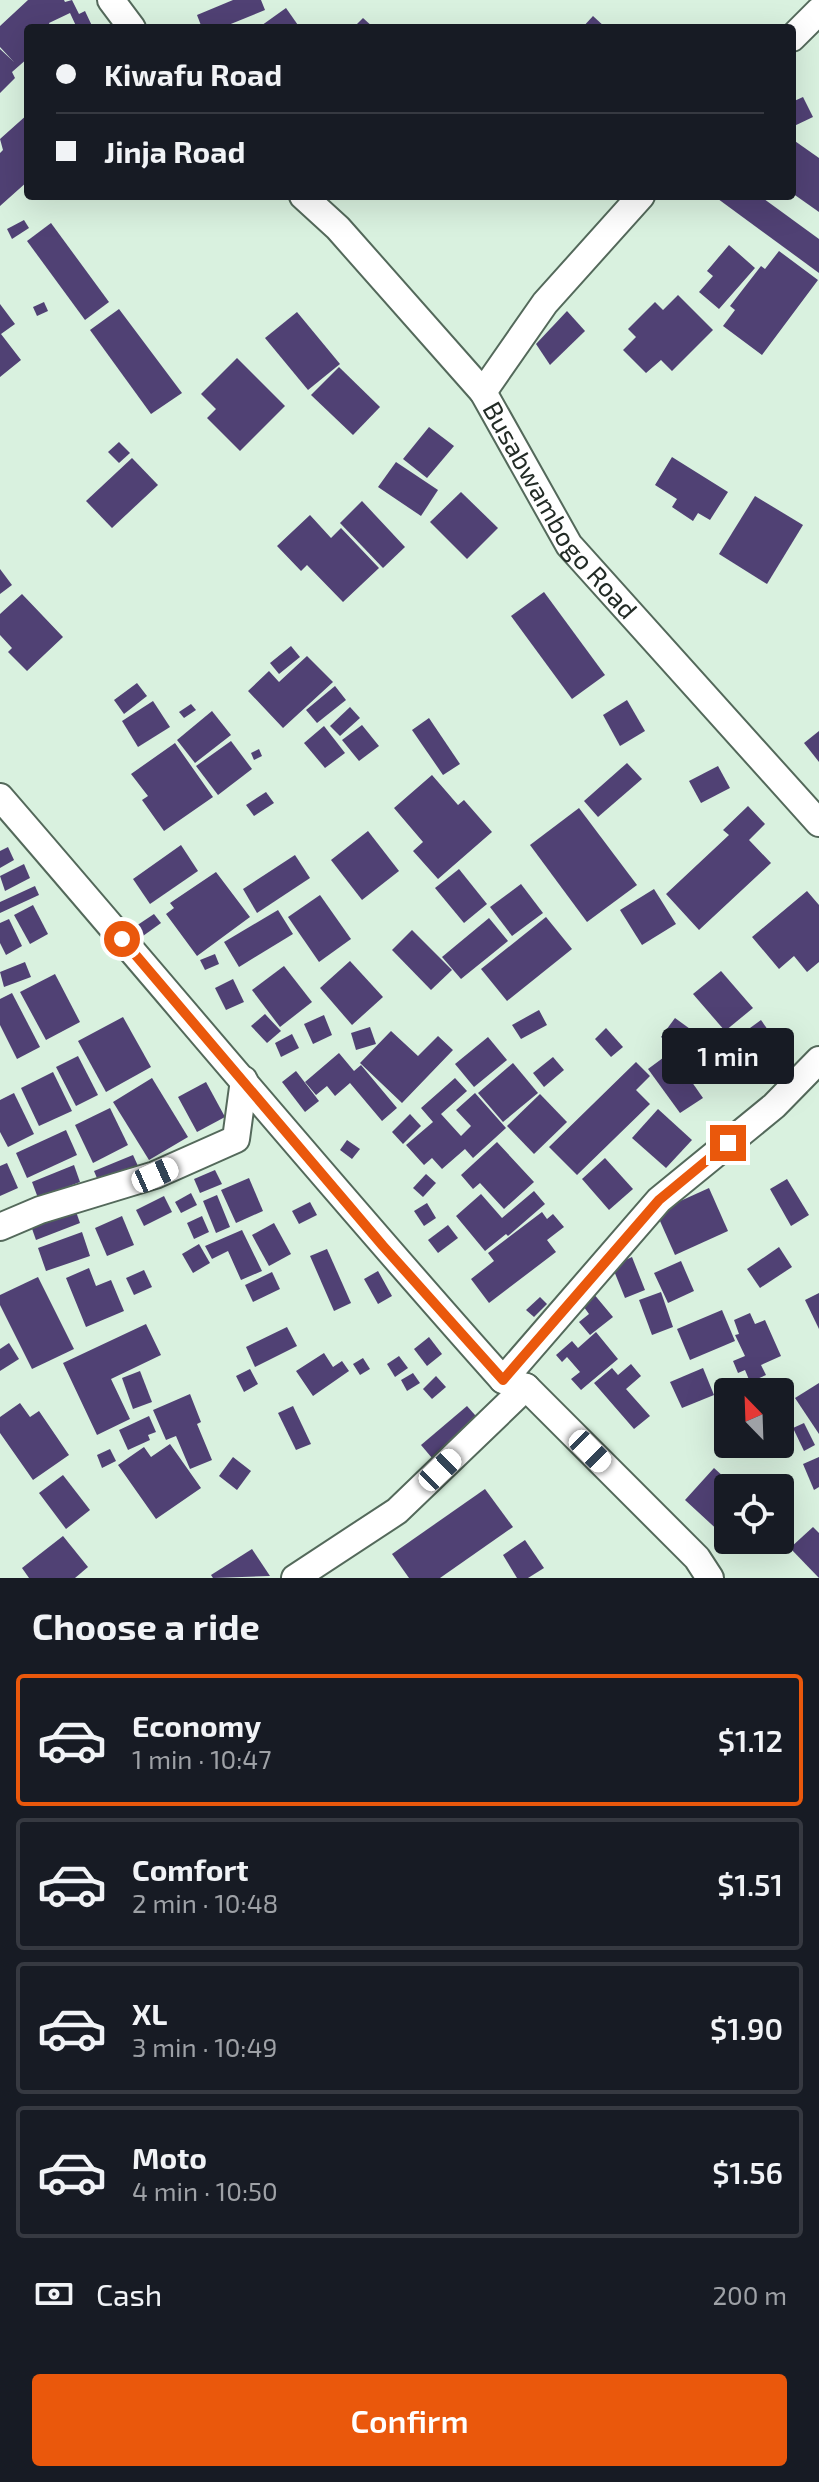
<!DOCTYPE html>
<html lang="en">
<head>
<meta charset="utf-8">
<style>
  :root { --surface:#171b24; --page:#242831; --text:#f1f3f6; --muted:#9ea1a6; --line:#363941; --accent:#ea580c }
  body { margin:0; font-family:"Exo 2",sans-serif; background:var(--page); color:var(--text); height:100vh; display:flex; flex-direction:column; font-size:30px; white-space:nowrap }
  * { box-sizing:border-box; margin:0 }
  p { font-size:26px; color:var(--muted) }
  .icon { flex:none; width:44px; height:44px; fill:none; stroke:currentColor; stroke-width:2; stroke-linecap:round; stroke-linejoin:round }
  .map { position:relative; height:1578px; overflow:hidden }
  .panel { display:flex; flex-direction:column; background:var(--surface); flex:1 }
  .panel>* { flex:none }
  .guide { position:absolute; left:24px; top:24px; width:772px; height:176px; border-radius:8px; box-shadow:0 8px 32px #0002; display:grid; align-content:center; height:176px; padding:0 32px; background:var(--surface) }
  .needle { width:52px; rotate:337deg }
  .tools { position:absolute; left:714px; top:1378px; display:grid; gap:16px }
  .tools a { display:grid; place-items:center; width:80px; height:80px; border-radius:8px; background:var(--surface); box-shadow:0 8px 32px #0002; font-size:40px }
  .end { position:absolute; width:36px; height:36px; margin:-18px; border:10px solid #ea580c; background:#fff; box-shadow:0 0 0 4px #fff }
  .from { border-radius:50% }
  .bubble { position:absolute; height:56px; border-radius:8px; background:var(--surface); box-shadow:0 8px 32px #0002; font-size:26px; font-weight:600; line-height:56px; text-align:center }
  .car { position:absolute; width:24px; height:48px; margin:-24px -12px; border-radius:10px; box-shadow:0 0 6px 2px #0007; background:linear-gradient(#fff 24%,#345 0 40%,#fff 0 76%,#345 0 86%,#fff 0) }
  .guide b { display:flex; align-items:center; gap:28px; height:76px; font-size:30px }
  .guide b+b { border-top:2px solid var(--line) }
  .guide i { width:20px; height:20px; background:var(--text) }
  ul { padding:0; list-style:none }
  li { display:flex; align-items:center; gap:24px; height:132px; margin:0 16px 12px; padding:0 16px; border:4px solid var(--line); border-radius:8px }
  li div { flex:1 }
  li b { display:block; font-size:30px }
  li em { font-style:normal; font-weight:600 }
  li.current { border-color:var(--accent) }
  li>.icon { width:72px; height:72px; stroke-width:1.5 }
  h2 { padding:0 32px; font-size:36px; line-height:96px }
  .pay { display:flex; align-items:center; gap:20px; height:88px; padding:0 32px; font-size:30px }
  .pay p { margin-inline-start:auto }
  .action { display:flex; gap:16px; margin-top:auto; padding:16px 32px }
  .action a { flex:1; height:92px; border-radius:8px; background:var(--accent); color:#fff; font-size:32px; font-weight:600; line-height:92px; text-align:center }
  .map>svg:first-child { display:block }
  .building { fill:#504174 }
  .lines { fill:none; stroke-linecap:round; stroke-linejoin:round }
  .minor-casing { stroke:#54695b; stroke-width:30 }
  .minor { stroke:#fff; stroke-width:26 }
  .route { stroke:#ea580c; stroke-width:10 }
  .labels { text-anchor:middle; stroke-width:8; stroke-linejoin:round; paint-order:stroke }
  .street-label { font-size:26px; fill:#222b25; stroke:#d9f1df }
</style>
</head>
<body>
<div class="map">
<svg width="819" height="1578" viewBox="0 0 819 1578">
  <rect width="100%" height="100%" fill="#d9f1df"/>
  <g class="building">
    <path d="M 28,0 L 64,0 L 65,2 L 72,0 L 79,14 L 85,11 L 93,28 L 77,28 L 70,13 L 49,23 L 51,28 L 28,28 L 28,58 L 12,72 L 15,78 L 0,93 L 0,49 L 14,62 L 0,47 L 0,26 Z"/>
    <path d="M 233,0 L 261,0 L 265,10 L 221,28 L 202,28 L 197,15 Z"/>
    <path d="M 286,8 L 300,28 L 258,28 Z"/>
    <path d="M 593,16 L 606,28 L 582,28 Z"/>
    <path d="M 363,18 L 374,28 L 353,28 Z"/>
    <path d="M 803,97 L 813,117 L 792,127 L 792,102 Z"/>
    <path d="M 28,114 L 28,181 L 0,206 L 0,153 L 3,150 L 0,139 Z"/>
    <path d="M 792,139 L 819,158 L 819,212 L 792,193 Z"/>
    <path d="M 714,196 L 760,196 L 819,239 L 819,273 Z"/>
    <path d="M 24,220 L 29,228 L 12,239 L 7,229 Z"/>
    <path d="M 51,223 L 109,302 L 85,320 L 27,241 Z"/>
    <path d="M 729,245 L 755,268 L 719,309 L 699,292 L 713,276 L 707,271 Z"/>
    <path d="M 779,251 L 818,280 L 762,355 L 723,326 L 735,310 L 730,306 L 761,266 L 765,269 Z"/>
    <path d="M 678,295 L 713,330 L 672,371 L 661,360 L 646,373 L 623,350 L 636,337 L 628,329 L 655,302 L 663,310 Z"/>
    <path d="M 44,302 L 48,311 L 37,316 L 33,307 Z"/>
    <path d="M 0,304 L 15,324 L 1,334 L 21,360 L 0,377 Z"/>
    <path d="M 119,309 L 182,393 L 151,414 L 90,330 Z"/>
    <path d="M 567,311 L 585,331 L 550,365 L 536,344 Z"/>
    <path d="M 297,312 L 340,364 L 308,390 L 265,338 Z"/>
    <path d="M 237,358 L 285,406 L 240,451 L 207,418 L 216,409 L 201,394 Z"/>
    <path d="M 339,367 L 380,407 L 353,435 L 311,395 Z"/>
    <path d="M 429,427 L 454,446 L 427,478 L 403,459 Z"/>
    <path d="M 119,442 L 130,453 L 119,463 L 108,452 Z"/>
    <path d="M 672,457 L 728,492 L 710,520 L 698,513 L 693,521 L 672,507 L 677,499 L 655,485 Z"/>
    <path d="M 132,458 L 158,485 L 112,528 L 86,501 Z"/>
    <path d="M 396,462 L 438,490 L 421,516 L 378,487 Z"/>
    <path d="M 461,492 L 498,528 L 467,559 L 430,522 Z"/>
    <path d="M 755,496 L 803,525 L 767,584 L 719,554 Z"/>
    <path d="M 362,501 L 405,547 L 383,568 L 340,523 Z"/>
    <path d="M 310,515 L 331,538 L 341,528 L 379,568 L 343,602 L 307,565 L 301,571 L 277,546 Z"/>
    <path d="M 0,569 L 12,585 L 0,594 Z"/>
    <path d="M 544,592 L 605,675 L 572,699 L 511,616 Z"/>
    <path d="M 22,594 L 63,637 L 27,671 L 8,652 L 12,648 L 0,635 L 0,614 Z"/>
    <path d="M 291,646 L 300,657 L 279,674 L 270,663 Z"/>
    <path d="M 307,656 L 333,682 L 283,728 L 248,691 L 269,671 L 279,682 Z"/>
    <path d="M 137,683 L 147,696 L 124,714 L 114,700 Z"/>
    <path d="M 335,686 L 346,700 L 317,723 L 306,710 Z"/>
    <path d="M 627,700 L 645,731 L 620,746 L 603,715 Z"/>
    <path d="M 153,701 L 170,727 L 138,747 L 122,721 Z"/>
    <path d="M 191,704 L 196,710 L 184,718 L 179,712 Z"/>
    <path d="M 350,707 L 360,718 L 340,736 L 330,726 Z"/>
    <path d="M 212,711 L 231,735 L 195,763 L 177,740 Z"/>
    <path d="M 429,718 L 460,764 L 443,775 L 412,730 Z"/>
    <path d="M 362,725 L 379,746 L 359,761 L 342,740 Z"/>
    <path d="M 324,726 L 345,753 L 325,768 L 304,743 Z"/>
    <path d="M 819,731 L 819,762 L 804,743 Z"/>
    <path d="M 231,741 L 252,769 L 218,795 L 196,766 Z"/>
    <path d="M 175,743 L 213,797 L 164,831 L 142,800 L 148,796 L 131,774 Z"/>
    <path d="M 259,749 L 262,756 L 254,760 L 251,753 Z"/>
    <path d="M 627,763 L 642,779 L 598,817 L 584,801 Z"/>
    <path d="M 718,766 L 730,788 L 701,803 L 689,781 Z"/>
    <path d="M 432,775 L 458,805 L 464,800 L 492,832 L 438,879 L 413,851 L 423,842 L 394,808 Z"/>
    <path d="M 266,792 L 274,803 L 254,816 L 246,805 Z"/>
    <path d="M 748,806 L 765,824 L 749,840 L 771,863 L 699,930 L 666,894 L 729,835 L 723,830 Z"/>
    <path d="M 579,808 L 637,885 L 587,922 L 530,845 Z"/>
    <path d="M 368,831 L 399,871 L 362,900 L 331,860 Z"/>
    <path d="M 181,845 L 198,871 L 150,904 L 133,879 Z"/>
    <path d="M 8,847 L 14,860 L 0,868 L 0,851 Z"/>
    <path d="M 295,855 L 310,878 L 257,913 L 243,889 Z"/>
    <path d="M 24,864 L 30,878 L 5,891 L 0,876 Z"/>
    <path d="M 459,869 L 487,904 L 464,923 L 435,888 Z"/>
    <path d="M 216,872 L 250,917 L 197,956 L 166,914 L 174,908 L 170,903 Z"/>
    <path d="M 521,884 L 543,913 L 512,936 L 490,907 Z"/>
    <path d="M 35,886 L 39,895 L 0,913 L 0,902 Z"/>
    <path d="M 654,889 L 676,924 L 642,945 L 620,910 Z"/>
    <path d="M 807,891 L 819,905 L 819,962 L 807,972 L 794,956 L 779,969 L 752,937 Z"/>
    <path d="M 320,895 L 351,939 L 319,962 L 288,917 Z"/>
    <path d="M 33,905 L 48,934 L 30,944 L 14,915 Z"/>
    <path d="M 278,910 L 293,934 L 239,967 L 224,942 Z"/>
    <path d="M 154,914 L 161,923 L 143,936 L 136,926 Z"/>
    <path d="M 546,917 L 572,949 L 507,1001 L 481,969 Z"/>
    <path d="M 489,918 L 508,941 L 461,979 L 442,957 Z"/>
    <path d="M 9,919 L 22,946 L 6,955 L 0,943 L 0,923 Z"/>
    <path d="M 412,930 L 452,970 L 431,990 L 392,950 Z"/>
    <path d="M 215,954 L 219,964 L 205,970 L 200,960 Z"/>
    <path d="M 350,961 L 383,997 L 352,1025 L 320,988 Z"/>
    <path d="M 25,962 L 31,977 L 4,987 L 0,972 Z"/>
    <path d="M 284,966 L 312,1002 L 280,1027 L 252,990 Z"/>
    <path d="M 721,971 L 753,1008 L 725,1031 L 693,994 Z"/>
    <path d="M 55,974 L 80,1022 L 46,1040 L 20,992 Z"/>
    <path d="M 233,979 L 244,1002 L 226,1010 L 215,988 Z"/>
    <path d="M 12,993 L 40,1047 L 17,1059 L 0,1025 L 0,999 Z"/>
    <path d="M 539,1010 L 547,1025 L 521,1039 L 512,1025 Z"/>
    <path d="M 265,1014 L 281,1031 L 267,1043 L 251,1026 Z"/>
    <path d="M 324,1015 L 332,1035 L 313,1044 L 304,1024 Z"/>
    <path d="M 123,1017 L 151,1067 L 106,1092 L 78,1041 Z"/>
    <path d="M 675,1018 L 708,1042 L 693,1061 L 661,1037 Z"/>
    <path d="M 761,1020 L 775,1040 L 765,1048 L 750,1028 Z"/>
    <path d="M 370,1027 L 376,1044 L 356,1050 L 351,1033 Z"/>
    <path d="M 606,1028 L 623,1047 L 611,1057 L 595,1039 Z"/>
    <path d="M 743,1030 L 767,1055 L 755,1067 L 731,1041 Z"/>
    <path d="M 391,1031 L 418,1056 L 438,1036 L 453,1050 L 402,1103 L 360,1063 Z"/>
    <path d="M 292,1034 L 299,1048 L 281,1057 L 275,1043 Z"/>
    <path d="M 488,1037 L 507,1060 L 474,1087 L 455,1064 Z"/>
    <path d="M 671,1052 L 703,1098 L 680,1113 L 648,1069 Z"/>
    <path d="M 339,1053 L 354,1071 L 361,1065 L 397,1108 L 382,1121 L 350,1083 L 335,1096 L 327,1086 L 316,1095 L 305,1082 Z"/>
    <path d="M 78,1056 L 98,1095 L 76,1106 L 56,1067 Z"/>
    <path d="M 553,1057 L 564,1070 L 544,1087 L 533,1073 Z"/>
    <path d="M 636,1062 L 650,1076 L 636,1090 L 650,1104 L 577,1175 L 549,1147 Z"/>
    <path d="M 513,1063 L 538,1093 L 503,1122 L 478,1093 Z"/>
    <path d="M 296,1071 L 319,1101 L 305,1112 L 282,1082 Z"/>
    <path d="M 53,1072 L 72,1111 L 39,1126 L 21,1088 Z"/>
    <path d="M 152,1078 L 188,1137 L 149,1160 L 113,1102 Z"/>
    <path d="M 455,1078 L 467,1091 L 441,1114 L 461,1136 L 471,1126 L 456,1110 L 475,1093 L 506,1128 L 473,1158 L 465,1149 L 442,1169 L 432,1158 L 424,1165 L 406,1145 L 433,1122 L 421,1108 Z"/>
    <path d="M 206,1082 L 225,1117 L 197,1132 L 178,1097 Z"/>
    <path d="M 14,1093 L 34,1134 L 8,1147 L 0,1132 L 0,1100 Z"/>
    <path d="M 540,1094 L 567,1122 L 534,1154 L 507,1126 Z"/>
    <path d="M 110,1108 L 128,1145 L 93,1163 L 75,1125 Z"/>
    <path d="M 658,1109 L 692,1140 L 666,1168 L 632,1138 Z"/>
    <path d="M 410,1114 L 421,1126 L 403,1144 L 392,1132 Z"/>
    <path d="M 66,1130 L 77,1155 L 27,1178 L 16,1153 Z"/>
    <path d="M 347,1140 L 360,1149 L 352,1159 L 340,1150 Z"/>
    <path d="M 497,1142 L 534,1182 L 504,1209 L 480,1183 L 473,1189 L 461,1175 Z"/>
    <path d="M 133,1155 L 138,1166 L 99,1183 L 94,1171 Z"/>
    <path d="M 605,1158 L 633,1189 L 609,1210 L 582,1179 Z"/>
    <path d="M 7,1163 L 18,1188 L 0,1196 L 0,1166 Z"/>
    <path d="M 74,1165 L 80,1182 L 38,1198 L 32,1182 Z"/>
    <path d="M 215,1170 L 222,1184 L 200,1193 L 194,1179 Z"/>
    <path d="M 426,1174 L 436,1183 L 423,1197 L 413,1188 Z"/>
    <path d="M 249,1178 L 263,1211 L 236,1223 L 221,1190 Z"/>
    <path d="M 787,1179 L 809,1215 L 791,1226 L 770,1189 Z"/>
    <path d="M 709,1188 L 728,1231 L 675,1255 L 656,1212 Z"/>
    <path d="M 534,1191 L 545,1204 L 508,1236 L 506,1234 L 485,1251 L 456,1216 L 481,1194 L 502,1218 Z"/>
    <path d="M 191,1193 L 197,1205 L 181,1213 L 175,1202 Z"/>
    <path d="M 217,1195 L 230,1227 L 216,1233 L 203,1201 Z"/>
    <path d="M 164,1196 L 172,1212 L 144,1226 L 136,1210 Z"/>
    <path d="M 310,1202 L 317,1215 L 299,1224 L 292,1211 Z"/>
    <path d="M 427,1203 L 436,1218 L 424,1226 L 414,1211 Z"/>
    <path d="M 74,1206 L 80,1223 L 36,1240 L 30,1223 Z"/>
    <path d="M 542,1212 L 547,1219 L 553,1214 L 564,1227 L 547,1240 L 556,1252 L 489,1303 L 471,1279 L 494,1261 L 488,1253 Z"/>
    <path d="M 122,1216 L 134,1245 L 107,1256 L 95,1228 Z"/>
    <path d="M 202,1216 L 209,1232 L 194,1239 L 187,1223 Z"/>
    <path d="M 274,1223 L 291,1254 L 269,1266 L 252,1235 Z"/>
    <path d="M 448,1225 L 458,1238 L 438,1253 L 428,1240 Z"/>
    <path d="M 242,1230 L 262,1271 L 241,1280 L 228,1251 L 212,1259 L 205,1246 Z"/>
    <path d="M 82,1232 L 90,1256 L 46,1271 L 38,1248 Z"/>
    <path d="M 199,1244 L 210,1263 L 193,1273 L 182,1254 Z"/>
    <path d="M 779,1247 L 792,1267 L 760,1288 L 747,1269 Z"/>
    <path d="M 327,1249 L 351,1303 L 334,1311 L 310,1256 Z"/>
    <path d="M 632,1257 L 645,1290 L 625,1298 L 612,1266 Z"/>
    <path d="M 681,1261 L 694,1291 L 668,1303 L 654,1273 Z"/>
    <path d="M 89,1268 L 96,1286 L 111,1280 L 124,1311 L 86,1327 L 66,1278 Z"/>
    <path d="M 144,1270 L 152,1287 L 134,1295 L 126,1278 Z"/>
    <path d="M 378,1271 L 392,1296 L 378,1304 L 364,1279 Z"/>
    <path d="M 272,1272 L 280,1289 L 253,1302 L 245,1285 Z"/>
    <path d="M 38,1277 L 74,1349 L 32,1369 L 0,1305 L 0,1295 Z"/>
    <path d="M 661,1292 L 673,1327 L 652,1335 L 639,1300 Z"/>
    <path d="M 593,1293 L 613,1317 L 590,1335 L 579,1322 L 589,1314 L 581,1303 Z"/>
    <path d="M 819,1293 L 819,1329 L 805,1300 Z"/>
    <path d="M 540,1297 L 547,1304 L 534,1317 L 526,1310 Z"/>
    <path d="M 722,1310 L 735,1341 L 690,1360 L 677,1329 Z"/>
    <path d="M 750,1313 L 755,1324 L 765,1320 L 781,1356 L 761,1365 L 766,1375 L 750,1382 L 745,1370 L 738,1373 L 733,1361 L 745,1356 L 735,1335 L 739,1334 L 734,1320 Z"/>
    <path d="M 146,1324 L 161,1355 L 111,1379 L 130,1419 L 97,1435 L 63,1363 Z"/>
    <path d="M 287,1327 L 297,1346 L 255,1367 L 246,1347 Z"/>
    <path d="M 596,1332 L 618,1359 L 581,1390 L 571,1379 L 580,1372 L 567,1357 L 562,1362 L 556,1355 L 572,1341 L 578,1348 Z"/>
    <path d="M 429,1337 L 442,1354 L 427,1366 L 414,1349 Z"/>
    <path d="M 9,1343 L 19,1359 L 0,1371 L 0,1349 Z"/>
    <path d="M 324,1353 L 333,1367 L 342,1361 L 349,1371 L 313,1396 L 296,1371 Z"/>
    <path d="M 399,1356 L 408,1368 L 395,1377 L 387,1364 Z"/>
    <path d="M 363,1358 L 370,1369 L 360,1375 L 353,1364 Z"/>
    <path d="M 631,1364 L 641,1376 L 626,1389 L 650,1416 L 634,1429 L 594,1383 L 612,1368 L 618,1375 Z"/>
    <path d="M 703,1368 L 714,1395 L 682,1408 L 670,1382 Z"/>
    <path d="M 250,1369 L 258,1384 L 244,1392 L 236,1376 Z"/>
    <path d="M 140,1371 L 152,1402 L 133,1409 L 122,1378 Z"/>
    <path d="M 413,1373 L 420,1383 L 407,1391 L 401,1380 Z"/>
    <path d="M 436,1376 L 446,1387 L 432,1399 L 423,1389 Z"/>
    <path d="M 819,1383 L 819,1434 L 795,1398 Z"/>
    <path d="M 190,1394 L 201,1422 L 197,1424 L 212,1460 L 190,1469 L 176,1436 L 166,1440 L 153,1410 Z"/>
    <path d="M 20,1403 L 30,1417 L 39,1411 L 69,1455 L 33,1480 L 0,1433 L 0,1417 Z"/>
    <path d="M 293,1406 L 311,1444 L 296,1450 L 278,1413 Z"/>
    <path d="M 467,1406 L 483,1424 L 448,1477 L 421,1445 Z"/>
    <path d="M 149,1416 L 156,1432 L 148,1435 L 150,1440 L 128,1450 L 119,1430 Z"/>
    <path d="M 804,1423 L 815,1445 L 804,1451 L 793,1428 Z"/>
    <path d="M 170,1444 L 201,1488 L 156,1519 L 118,1465 L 144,1447 L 151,1457 Z"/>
    <path d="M 110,1449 L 116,1461 L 102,1468 L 97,1455 Z"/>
    <path d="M 233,1457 L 251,1471 L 237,1490 L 219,1476 Z"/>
    <path d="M 819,1457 L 819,1487 L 814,1490 L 803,1464 Z"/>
    <path d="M 714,1468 L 736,1488 L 728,1488 L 728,1529 L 723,1535 L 685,1500 Z"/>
    <path d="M 63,1475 L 90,1510 L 66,1529 L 39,1493 Z"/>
    <path d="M 485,1489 L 513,1527 L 440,1578 L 409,1578 L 392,1554 Z"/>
    <path d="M 813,1527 L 819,1533 L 819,1578 L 790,1548 Z"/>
    <path d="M 63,1536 L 88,1567 L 75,1578 L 29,1578 L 22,1568 Z"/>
    <path d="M 525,1540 L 544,1568 L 528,1578 L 517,1578 L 503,1555 Z"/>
    <path d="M 252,1549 L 270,1576 L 213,1578 L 211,1575 Z"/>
  </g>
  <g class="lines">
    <defs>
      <g id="minor">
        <path d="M 111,0 L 132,28"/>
        <path d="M 792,38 L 819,11"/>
        <path id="s1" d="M 303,196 L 338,228 L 483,392 L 569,545 L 819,823"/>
        <path d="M 483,392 L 545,303 L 641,196"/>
        <path d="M 0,797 C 168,991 332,1189 503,1380 L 526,1387 L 697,1558 L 710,1578"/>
        <path d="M 0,1227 L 40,1210 L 155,1175 L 236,1139 L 244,1080"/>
        <path d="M 503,1380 L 659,1200 L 774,1106 L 819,1060"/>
        <path d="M 295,1578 L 397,1511 L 526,1387"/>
      </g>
    </defs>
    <use href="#minor" class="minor-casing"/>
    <use href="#minor" class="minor"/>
  </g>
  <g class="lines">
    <path class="route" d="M 122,939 L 383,1246 L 503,1380 L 659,1200 L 728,1143"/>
  </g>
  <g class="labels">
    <g class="street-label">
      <text dy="9" stroke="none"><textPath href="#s1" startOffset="408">Busabwambogo Road</textPath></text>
    </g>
  </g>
</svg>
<div class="tools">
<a><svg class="needle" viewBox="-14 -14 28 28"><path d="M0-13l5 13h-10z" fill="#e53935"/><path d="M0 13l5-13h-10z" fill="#9ea1a6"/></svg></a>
<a><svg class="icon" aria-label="locate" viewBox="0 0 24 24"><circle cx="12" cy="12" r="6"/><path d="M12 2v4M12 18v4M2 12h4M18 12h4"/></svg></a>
</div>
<i class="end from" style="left:122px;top:939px"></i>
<i class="end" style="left:728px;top:1143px"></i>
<div class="bubble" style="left:662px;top:1028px;width:132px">1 min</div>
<i class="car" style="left:155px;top:1175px;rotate:66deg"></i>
<i class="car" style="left:590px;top:1451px;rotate:135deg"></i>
<i class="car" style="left:440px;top:1470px;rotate:46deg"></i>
<div class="guide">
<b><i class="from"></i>Kiwafu Road</b>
<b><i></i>Jinja Road</b>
</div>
</div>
<section class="panel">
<h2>Choose a ride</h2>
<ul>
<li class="current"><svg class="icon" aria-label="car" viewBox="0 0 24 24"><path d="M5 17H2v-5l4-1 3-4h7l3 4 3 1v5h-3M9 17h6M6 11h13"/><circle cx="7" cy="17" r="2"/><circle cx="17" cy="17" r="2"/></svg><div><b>Economy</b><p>1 min · 10:47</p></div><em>$1.12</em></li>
<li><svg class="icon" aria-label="car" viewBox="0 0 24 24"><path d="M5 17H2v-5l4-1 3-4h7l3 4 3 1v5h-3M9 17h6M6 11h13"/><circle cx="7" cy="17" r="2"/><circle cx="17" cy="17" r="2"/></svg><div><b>Comfort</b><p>2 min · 10:48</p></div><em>$1.51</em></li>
<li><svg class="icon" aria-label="car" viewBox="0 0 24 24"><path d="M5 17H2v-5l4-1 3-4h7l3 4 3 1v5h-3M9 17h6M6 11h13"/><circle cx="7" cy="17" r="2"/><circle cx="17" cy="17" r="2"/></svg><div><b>XL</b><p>3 min · 10:49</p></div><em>$1.90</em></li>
<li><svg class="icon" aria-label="car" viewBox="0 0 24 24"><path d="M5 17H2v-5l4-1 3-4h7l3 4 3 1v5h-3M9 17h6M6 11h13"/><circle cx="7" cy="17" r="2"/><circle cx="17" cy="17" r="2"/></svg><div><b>Moto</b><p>4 min · 10:50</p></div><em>$1.56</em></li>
</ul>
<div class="pay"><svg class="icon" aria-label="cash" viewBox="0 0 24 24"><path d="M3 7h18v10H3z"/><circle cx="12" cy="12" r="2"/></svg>Cash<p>200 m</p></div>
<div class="action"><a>Confirm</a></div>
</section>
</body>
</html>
